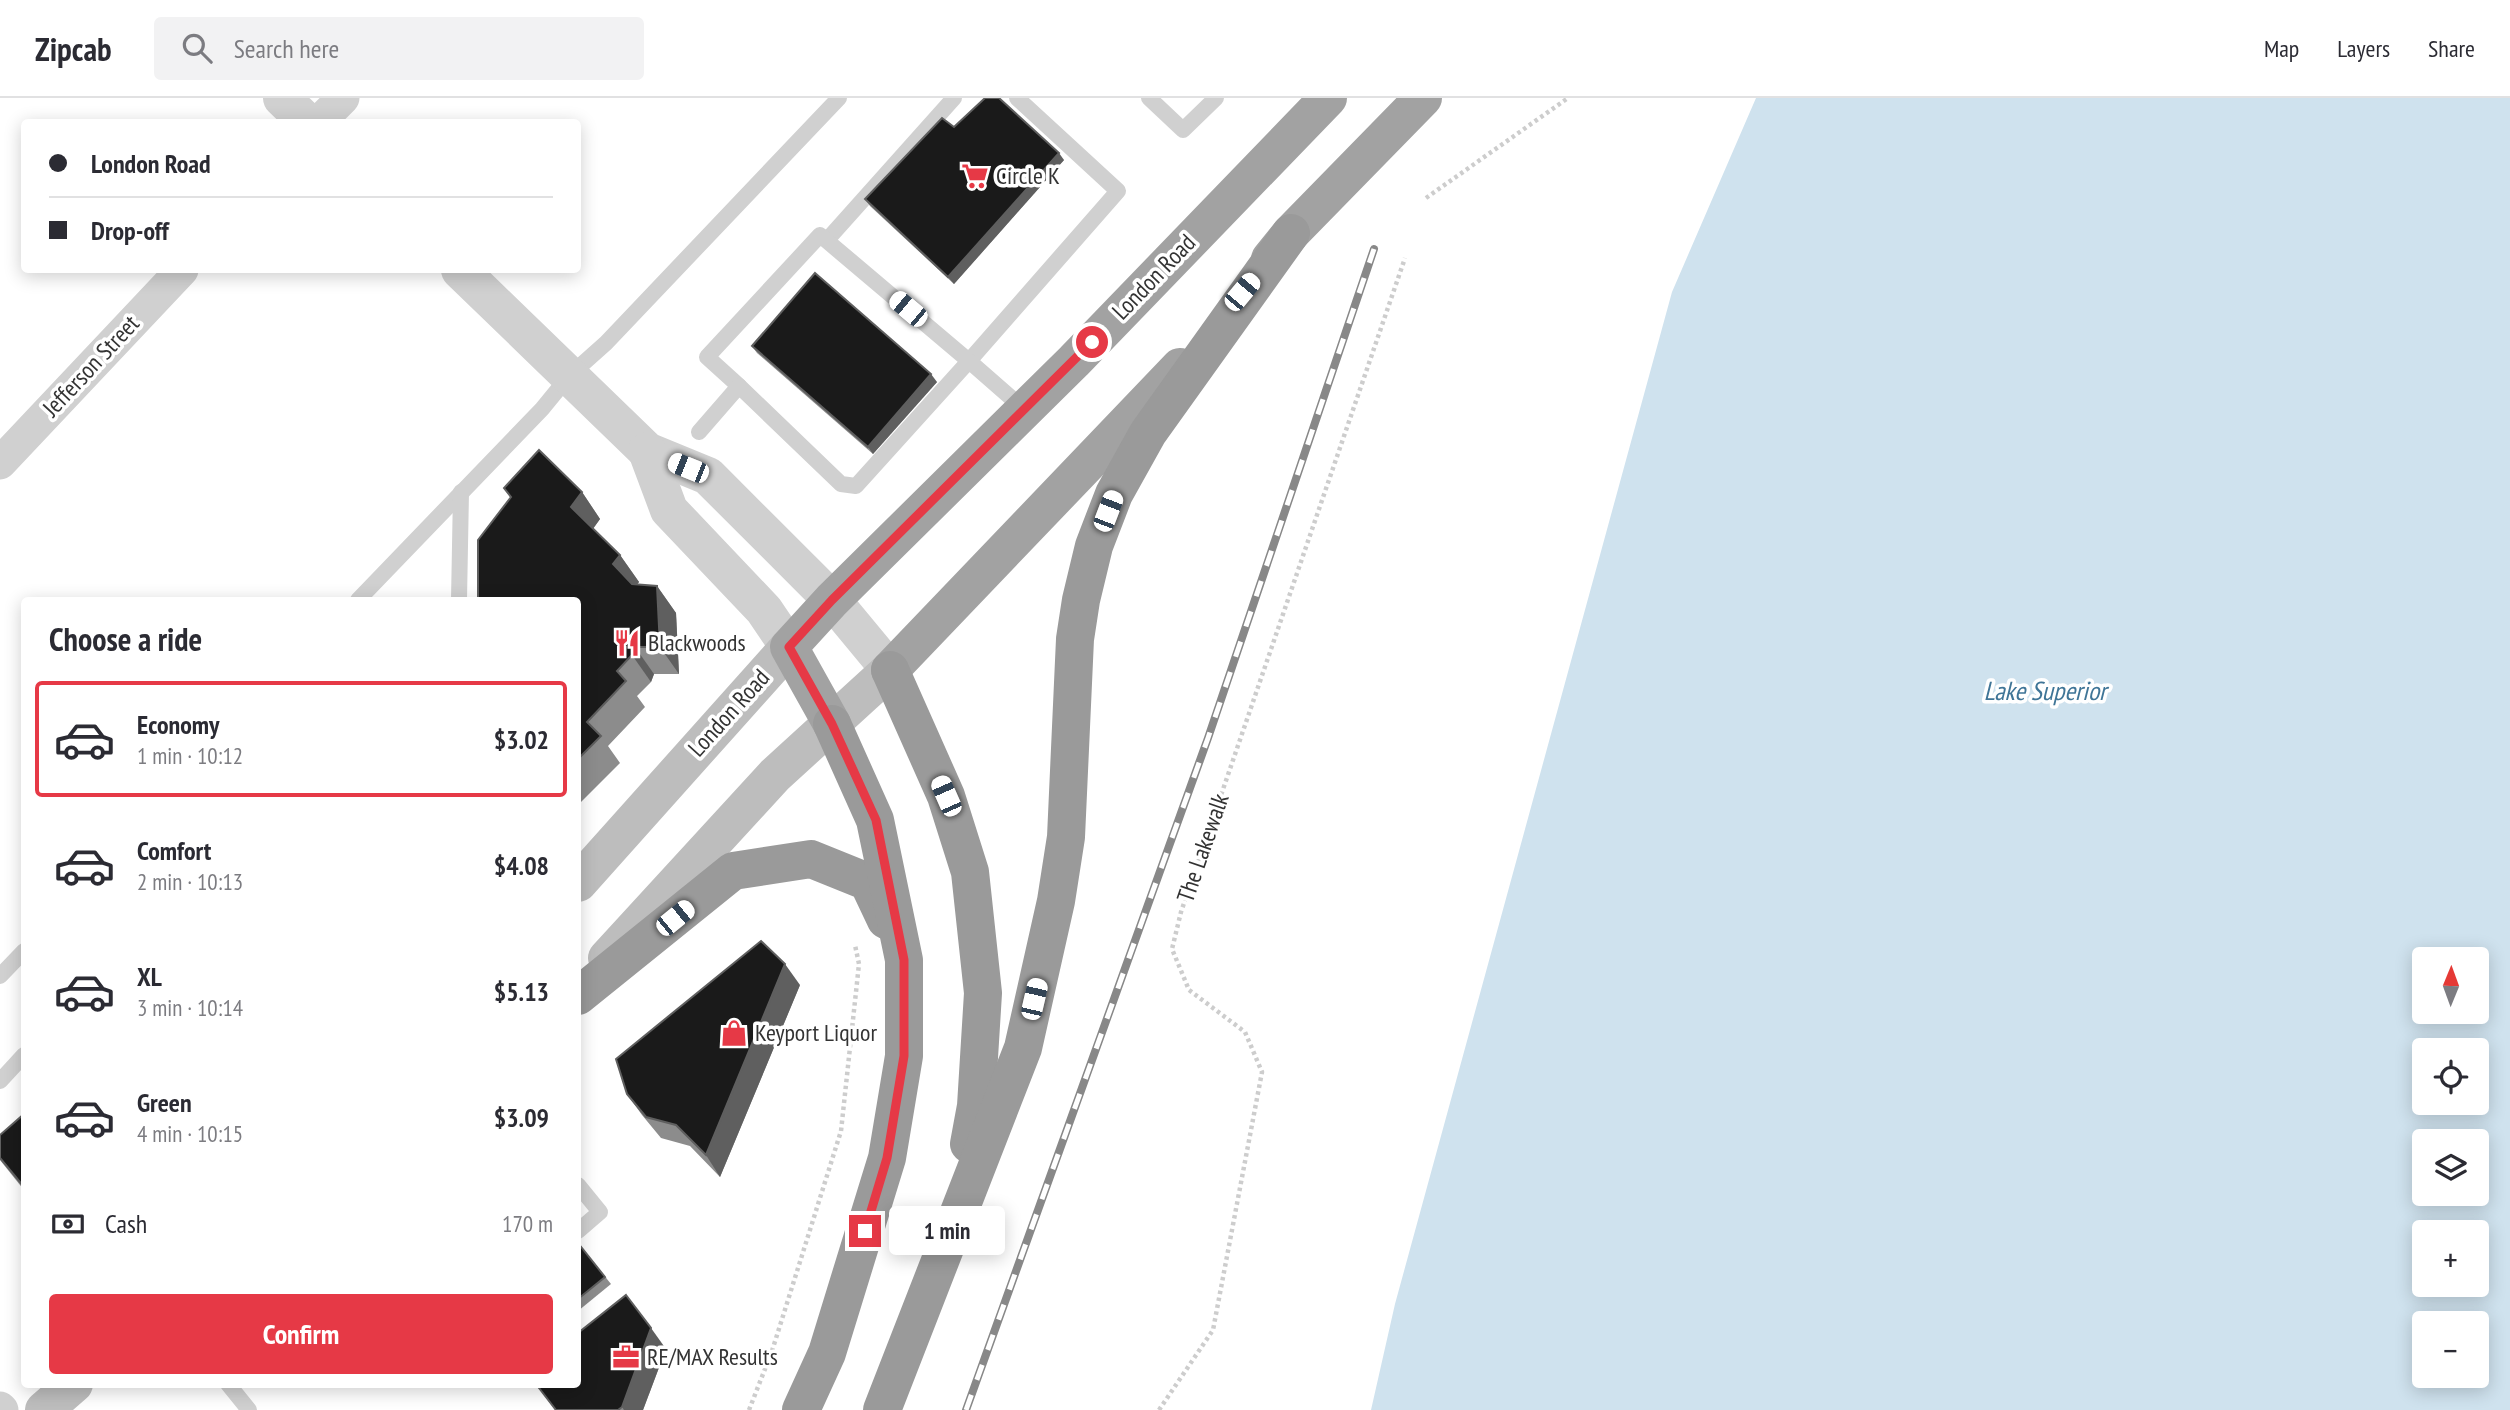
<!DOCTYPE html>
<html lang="en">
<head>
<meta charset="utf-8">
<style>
  :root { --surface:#fff; --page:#f2f2f3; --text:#2b2b33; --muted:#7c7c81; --line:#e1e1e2; --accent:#e63946 }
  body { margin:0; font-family:"PT Sans Narrow",sans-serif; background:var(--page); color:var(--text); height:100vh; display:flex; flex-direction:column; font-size:26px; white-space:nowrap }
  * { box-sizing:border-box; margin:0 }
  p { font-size:23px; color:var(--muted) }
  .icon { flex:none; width:38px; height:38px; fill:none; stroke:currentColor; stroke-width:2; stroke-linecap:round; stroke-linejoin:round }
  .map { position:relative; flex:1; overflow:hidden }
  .sheet { position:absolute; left:21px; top:499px; width:560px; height:791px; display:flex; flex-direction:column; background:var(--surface); border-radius:7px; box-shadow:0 4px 18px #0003 }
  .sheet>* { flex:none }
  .banner { position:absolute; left:21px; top:21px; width:560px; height:154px; border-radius:7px; box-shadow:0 4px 18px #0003; display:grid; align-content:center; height:154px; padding:0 28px; background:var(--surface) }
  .needle { width:46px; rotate:1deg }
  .tools { position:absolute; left:2412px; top:849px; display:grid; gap:14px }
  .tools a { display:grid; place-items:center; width:77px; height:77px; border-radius:7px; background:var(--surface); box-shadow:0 4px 18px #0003; font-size:35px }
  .end { position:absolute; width:32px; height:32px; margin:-16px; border:9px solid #e63946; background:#fff; box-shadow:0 0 0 4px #fff }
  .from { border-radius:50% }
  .bubble { position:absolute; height:49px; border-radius:7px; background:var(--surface); box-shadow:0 4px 18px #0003; font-size:23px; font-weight:600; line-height:49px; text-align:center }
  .car { position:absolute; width:21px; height:42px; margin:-21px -10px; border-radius:9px; box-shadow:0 0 5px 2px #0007; background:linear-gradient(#fff 24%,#345 0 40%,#fff 0 76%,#345 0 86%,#fff 0) }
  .banner b { display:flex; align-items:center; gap:24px; height:66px; font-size:26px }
  .banner b+b { border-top:2px solid var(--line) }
  .banner i { width:18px; height:18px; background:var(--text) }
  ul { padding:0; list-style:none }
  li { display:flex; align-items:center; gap:21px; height:116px; margin:0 14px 10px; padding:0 14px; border:4px solid transparent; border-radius:7px }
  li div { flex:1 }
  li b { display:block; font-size:26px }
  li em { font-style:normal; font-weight:600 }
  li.selected { border-color:var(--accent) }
  li>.icon { width:63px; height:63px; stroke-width:1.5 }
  h2 { padding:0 28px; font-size:32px; line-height:84px }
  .pay { display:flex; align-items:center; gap:18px; height:77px; padding:0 28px; font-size:26px }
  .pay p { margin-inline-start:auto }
  .cta { display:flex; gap:14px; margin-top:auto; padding:14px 28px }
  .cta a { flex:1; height:80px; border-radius:7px; background:var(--accent); color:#fff; font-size:28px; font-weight:600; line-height:80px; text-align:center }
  header { display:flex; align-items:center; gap:42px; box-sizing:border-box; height:98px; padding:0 35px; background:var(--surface); border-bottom:2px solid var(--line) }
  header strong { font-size:33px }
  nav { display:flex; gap:38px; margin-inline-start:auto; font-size:24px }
  .search { width:490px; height:63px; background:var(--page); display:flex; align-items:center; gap:18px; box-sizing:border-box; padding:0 24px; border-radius:7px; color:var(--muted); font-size:26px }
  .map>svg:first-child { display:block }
  .water { fill:#cfe2ee; fill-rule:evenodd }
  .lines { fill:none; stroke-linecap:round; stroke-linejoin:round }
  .path { stroke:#cdcdcd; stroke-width:4.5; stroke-dasharray:3.5 3.5; stroke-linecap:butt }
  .service { stroke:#d0d0d0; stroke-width:16 }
  .minor { stroke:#d0d0d0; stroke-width:33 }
  .tertiary { stroke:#d0d0d0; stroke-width:38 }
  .secondary { stroke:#bdbdbd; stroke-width:38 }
  .trunk { stroke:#a2a2a2; stroke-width:38 }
  .motorway { stroke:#9a9a9a; stroke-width:38 }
  .rail-casing { stroke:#888; stroke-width:8 }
  .rail { stroke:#fff; stroke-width:5; stroke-dasharray:16; stroke-linecap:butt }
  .wall { fill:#8c8c8c }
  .shaded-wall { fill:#5f5f5f }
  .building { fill:#1a1a1a; stroke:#5f5f5f; stroke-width:2 }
  .route { stroke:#e63946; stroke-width:9 }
  .labels { text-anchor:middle; stroke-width:7; stroke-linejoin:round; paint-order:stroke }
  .poi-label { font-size:24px; fill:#333; stroke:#fff; text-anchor:start }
  .street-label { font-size:24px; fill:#333; stroke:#fff }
  .water-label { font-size:26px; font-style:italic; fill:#3f7597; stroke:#fff }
</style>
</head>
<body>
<header>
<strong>Zipcab</strong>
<div class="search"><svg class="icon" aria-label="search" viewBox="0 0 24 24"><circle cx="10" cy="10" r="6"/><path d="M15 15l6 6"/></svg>Search here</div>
<nav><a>Map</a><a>Layers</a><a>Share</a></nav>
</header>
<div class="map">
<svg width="2510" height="1312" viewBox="0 0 2510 1312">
  <rect width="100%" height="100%" fill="#fff"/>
  <path class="water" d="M 1756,0 L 2510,0 L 2510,1312 L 1371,1312 L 1395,1206 L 1672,194 ZM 2424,861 L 2476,861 L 2476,914 L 2424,914 ZM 2424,952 L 2476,952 L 2476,1004 L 2424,1004 ZM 2424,1043 L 2476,1043 L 2476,1096 L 2424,1096 ZM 2424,1134 L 2476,1134 L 2476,1186 L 2424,1186 ZM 2424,1225 L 2476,1225 L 2476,1278 L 2424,1278 Z"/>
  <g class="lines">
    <g class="path">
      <path d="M 1426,100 L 1568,0"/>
      <path d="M 749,1312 L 772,1253 L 841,1033 L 859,866 L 855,847"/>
      <path d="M 1159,1312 L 1213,1232 L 1262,974 L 1245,934 L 1189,892 L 1172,851 L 1181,814 L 1405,160"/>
    </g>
    <g class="service">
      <path d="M 1149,0 L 1183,32 L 1216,0"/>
      <path d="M 827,142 L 954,0"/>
      <path d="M 739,288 L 707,259 L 820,137 L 969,263 L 1118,93 L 1017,0"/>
      <path d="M 699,334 L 739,288 L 841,386 L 856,388 L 969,263 L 1024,311"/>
      <path d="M 358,502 L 542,311 L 569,278 L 606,245 L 839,0"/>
      <path d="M 459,502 L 461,394"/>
      <path d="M 0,878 L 24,853"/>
      <path d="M 0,983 L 24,957"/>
      <path d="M 578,1087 L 600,1114 L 578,1133"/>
      <path d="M 228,1286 L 249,1312"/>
    </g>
    <g class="minor">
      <path d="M 319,24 L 343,0"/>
      <path d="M 0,365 L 182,172"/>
      <path d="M 0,1310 L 2,1312"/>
    </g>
    <g class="tertiary">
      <path d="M 282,0 L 307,24"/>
      <path d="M 460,172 L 647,353 L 708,378 L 832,502 L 890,572"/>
      <path d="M 647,353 L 669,412 L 764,512 L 789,549"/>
    </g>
    <g class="secondary">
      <path d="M 578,785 L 789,549"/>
      <path d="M 607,860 L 775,677 L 890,572"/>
      <path d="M 44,1312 L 74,1286"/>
    </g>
    <g class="trunk">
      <path d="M 1270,161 L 1291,135 L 1423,0"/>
      <path d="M 890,572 L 1180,269"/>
      <path d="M 832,626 L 789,549 L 832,502 L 1074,263 L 1328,0"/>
    </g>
    <g class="motorway">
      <path d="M 890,572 L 946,698 L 970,774 L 983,895 L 976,1008 L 969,1046"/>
      <path d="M 578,898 L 733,773 L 811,761 L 868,784 L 886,822"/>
      <path d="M 801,1312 L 827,1255 L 887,1060 L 904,958 L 904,862 L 875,722 L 832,626"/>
      <path d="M 882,1312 L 1023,950 L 1056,803 L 1066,739 L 1075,541 L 1081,502 L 1094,448 L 1114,396 L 1148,335 L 1291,135"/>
    </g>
    <defs>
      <path id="rail" d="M 966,1312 L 1208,640 L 1374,151"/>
    </defs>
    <use href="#rail" class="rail-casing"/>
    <use href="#rail" class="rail"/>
  </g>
  <g class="wall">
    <path d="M 954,29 L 1064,62 L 954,186 L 870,108 L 865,101 Z"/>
    <path d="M 752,248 L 937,284 L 873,356 L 757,255 Z"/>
    <path d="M 504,390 L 582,394 L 600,421 L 593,431 L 620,457 L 639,484 L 637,486 L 657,488 L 676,515 L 679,576 L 654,576 L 651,584 L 637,598 L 645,609 L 608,648 L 620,665 L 578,707 L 578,502 Z"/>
    <path d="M 800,887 L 720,1079 L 690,1048 L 661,1040 L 642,1017 L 627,996 Z"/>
    <path d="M 24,1016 L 24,1092 L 0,1062 L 0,1037 Z"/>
    <path d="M 578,1145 L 611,1186 L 578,1213 Z"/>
    <path d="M 666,1251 L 643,1312 L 555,1312 L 536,1286 L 578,1286 Z"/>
  </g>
  <g class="shaded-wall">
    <path d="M 1059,55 L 1064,62 L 954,186 L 948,179 Z"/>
    <path d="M 931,276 L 937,284 L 873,356 L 868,349 Z"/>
    <path d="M 582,394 L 600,421 L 589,436 L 571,409 Z"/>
    <path d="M 620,457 L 639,484 L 632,493 L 613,466 Z"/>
    <path d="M 657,488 L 676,515 L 679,576 L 660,549 Z"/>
    <path d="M 635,549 L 654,576 L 651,584 L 632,557 Z"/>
    <path d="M 785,866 L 800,887 L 720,1079 L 706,1057 Z"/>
    <path d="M 651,1230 L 666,1251 L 643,1312 L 624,1312 L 622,1309 Z"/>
  </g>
  <g class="building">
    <path d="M 985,0 L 999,0 L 1059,55 L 948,179 L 865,101 L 942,20 L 954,29 Z"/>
    <path d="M 815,175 L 931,276 L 868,349 L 752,248 Z"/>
    <path d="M 539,352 L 582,394 L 571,409 L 620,457 L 613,466 L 632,486 L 657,488 L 660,549 L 635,549 L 632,557 L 617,573 L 626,583 L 587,624 L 601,638 L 578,661 L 578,502 L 478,502 L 478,442 L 511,399 L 504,390 Z"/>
    <path d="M 761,843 L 785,866 L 706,1057 L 676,1027 L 646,1019 L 627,996 L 616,961 Z"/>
    <path d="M 24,1016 L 24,1089 L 0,1060 L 0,1037 Z"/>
    <path d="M 578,1145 L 605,1179 L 578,1201 Z"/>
    <path d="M 626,1197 L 651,1230 L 622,1309 L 618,1312 L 556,1312 L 536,1286 L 578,1286 L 578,1235 Z"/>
  </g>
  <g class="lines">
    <path class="route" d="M 865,1133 L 887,1060 L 904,958 L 904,862 L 876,722 L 832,626 L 789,549 L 832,502 L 1092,244"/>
  </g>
  <defs>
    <symbol id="supermarket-bare" viewBox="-9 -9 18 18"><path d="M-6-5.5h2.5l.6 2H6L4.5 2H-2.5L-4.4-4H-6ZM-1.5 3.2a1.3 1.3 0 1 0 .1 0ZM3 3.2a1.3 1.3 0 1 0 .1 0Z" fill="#e63946" stroke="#fff" stroke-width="2.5" paint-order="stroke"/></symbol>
    <symbol id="restaurant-bare" viewBox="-9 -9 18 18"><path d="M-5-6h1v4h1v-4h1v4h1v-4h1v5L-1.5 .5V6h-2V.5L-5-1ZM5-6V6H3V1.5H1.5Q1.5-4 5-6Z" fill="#e63946" stroke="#fff" stroke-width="2.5" paint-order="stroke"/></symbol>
    <symbol id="shop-bare" viewBox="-9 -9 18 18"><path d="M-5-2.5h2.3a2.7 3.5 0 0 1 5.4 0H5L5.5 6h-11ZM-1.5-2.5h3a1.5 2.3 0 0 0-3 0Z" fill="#e63946" stroke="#fff" stroke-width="2.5" paint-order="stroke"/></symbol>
    <symbol id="office-bare" viewBox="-9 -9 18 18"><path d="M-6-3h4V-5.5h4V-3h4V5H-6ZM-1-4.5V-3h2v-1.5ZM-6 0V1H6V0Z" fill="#e63946" stroke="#fff" stroke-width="2.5" paint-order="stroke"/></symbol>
  </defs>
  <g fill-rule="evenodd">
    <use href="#supermarket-bare" x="956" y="59" width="38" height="38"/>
    <use href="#restaurant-bare" x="608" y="526" width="38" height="38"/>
    <use href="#shop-bare" x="715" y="916" width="38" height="38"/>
    <use href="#office-bare" x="607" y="1240" width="38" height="38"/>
  </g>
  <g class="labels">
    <g class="poi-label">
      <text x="996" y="86">Circle K</text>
      <text x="648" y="553">Blackwoods</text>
      <text x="755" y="943">Keyport Liquor</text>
      <text x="647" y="1267">RE/MAX Results</text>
    </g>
    <g class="street-label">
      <text transform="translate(1154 179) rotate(-46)" y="8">London Road</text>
      <text transform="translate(91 268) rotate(-47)" y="8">Jefferson Street</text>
      <text transform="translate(729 615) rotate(-48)" y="8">London Road</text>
      <text transform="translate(1203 750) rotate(-71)" y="8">The Lakewalk</text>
    </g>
    <g class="water-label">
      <text x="2045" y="602">Lake Superior</text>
    </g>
  </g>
</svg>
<div class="tools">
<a><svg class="needle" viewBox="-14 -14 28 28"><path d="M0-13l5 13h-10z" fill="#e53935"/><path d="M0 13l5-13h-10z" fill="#7c7c81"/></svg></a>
<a><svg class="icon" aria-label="locate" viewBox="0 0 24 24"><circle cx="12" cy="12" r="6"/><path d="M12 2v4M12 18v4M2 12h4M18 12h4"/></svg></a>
<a><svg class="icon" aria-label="layers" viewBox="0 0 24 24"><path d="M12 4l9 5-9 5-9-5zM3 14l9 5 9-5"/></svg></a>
<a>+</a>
<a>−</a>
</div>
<i class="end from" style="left:1092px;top:244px"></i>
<i class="end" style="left:865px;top:1133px"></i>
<div class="bubble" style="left:889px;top:1108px;width:116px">1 min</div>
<i class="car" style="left:1242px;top:194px;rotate:40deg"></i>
<i class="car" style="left:908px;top:211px;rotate:310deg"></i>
<i class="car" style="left:688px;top:370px;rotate:292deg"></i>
<i class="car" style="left:1108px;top:413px;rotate:21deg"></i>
<i class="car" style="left:946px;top:698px;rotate:336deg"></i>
<i class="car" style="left:675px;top:820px;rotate:51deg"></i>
<i class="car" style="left:1034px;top:901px;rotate:13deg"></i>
<div class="banner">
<b><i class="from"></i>London Road</b>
<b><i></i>Drop-off</b>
</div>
<section class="sheet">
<h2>Choose a ride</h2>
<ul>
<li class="selected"><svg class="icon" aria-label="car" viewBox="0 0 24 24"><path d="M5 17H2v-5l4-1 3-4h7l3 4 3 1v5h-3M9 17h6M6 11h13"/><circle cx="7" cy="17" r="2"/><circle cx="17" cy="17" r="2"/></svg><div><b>Economy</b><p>1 min · 10:12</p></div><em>$3.02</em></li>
<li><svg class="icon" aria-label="car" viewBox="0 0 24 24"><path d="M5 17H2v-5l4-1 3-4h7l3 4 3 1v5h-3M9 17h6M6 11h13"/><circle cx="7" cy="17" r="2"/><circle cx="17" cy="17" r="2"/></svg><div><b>Comfort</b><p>2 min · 10:13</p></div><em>$4.08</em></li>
<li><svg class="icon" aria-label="car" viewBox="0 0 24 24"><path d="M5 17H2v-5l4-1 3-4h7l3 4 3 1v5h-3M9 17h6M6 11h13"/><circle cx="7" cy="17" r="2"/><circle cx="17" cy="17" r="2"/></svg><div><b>XL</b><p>3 min · 10:14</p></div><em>$5.13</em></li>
<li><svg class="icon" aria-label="car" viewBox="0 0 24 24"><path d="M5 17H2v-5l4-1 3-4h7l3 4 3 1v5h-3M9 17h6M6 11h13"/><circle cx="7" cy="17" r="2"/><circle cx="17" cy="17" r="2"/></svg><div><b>Green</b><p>4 min · 10:15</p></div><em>$3.09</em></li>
</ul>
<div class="pay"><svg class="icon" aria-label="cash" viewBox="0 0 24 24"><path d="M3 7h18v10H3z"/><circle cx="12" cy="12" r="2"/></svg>Cash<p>170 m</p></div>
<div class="cta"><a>Confirm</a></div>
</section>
</div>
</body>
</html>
